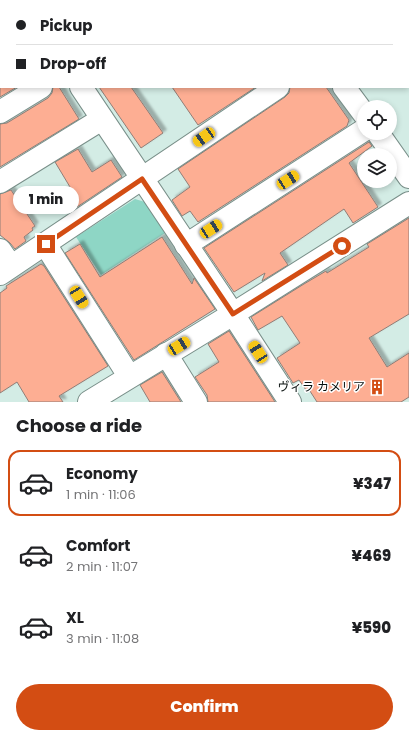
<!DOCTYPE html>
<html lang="en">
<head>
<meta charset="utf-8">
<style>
  :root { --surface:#fff; --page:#f2f2f2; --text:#202124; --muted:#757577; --line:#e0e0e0; --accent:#d34d13 }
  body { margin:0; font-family:Poppins,"Noto Sans JP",sans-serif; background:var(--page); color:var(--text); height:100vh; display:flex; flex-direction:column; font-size:15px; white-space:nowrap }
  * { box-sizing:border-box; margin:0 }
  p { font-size:13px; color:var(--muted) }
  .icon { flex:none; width:22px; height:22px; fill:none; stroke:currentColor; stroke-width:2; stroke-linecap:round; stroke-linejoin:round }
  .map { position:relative; height:402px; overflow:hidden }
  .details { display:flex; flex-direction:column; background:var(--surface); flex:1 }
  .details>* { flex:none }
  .top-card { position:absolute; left:0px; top:0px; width:409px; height:88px; box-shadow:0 2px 6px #0003; display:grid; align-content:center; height:88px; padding:0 16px; background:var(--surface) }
  .tools { position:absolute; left:357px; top:100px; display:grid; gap:8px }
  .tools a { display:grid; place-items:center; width:40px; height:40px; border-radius:50%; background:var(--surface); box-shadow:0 2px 6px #0003; font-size:20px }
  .end { position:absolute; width:18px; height:18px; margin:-9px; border:5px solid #d34d13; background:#fff; box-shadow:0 0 0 2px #fff }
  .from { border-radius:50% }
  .bubble { position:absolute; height:28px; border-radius:14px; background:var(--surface); box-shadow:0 2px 6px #0003; font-size:13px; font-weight:800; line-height:28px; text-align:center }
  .car { position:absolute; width:12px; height:24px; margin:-12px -6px; border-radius:5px; box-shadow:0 0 3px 1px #0007; background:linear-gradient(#f5c518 24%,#345 0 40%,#f5c518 0 76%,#345 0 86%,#f5c518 0) }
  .top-card b { display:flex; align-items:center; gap:14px; height:38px; font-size:15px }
  .top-card b+b { border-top:1px solid var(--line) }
  .top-card i { width:10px; height:10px; background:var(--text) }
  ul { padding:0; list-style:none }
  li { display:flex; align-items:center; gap:12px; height:66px; margin:0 8px 6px; padding:0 8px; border:2px solid transparent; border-radius:12px }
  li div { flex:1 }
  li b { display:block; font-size:15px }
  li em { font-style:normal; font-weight:800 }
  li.current { border-color:var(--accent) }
  li>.icon { width:36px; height:36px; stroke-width:1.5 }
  h2 { padding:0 16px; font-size:18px; line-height:48px }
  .primary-button { display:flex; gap:8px; margin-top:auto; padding:8px 16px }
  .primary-button a { flex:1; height:46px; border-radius:24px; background:var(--accent); color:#fff; font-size:16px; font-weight:800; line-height:46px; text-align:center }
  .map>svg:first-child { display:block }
  .green { fill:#8ed6c5 }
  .building { fill:#fdae93; stroke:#917d76; filter:url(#shadow) }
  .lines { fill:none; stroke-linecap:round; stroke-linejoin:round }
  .minor-casing { stroke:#798f89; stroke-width:24 }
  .minor { stroke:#fff; stroke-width:22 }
  .route { stroke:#d34d13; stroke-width:5 }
  .labels { text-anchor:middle; stroke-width:3; stroke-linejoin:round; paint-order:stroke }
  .poi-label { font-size:12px; fill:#070f0d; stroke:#fff; text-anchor:end }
</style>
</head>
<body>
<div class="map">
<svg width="409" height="402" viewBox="0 0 409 402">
  <defs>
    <filter id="shadow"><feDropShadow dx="3.5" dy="-3.5" stdDeviation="1" flood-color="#0004"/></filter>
  </defs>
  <rect width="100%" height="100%" fill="#d3ece5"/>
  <path class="green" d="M 135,199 L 145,202 L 165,233 L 101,275 L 76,237 Z"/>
  <g class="building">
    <path d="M 0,87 L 17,87 L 0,97 Z"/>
    <path d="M 53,87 L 59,87 L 79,119 L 0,167 L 0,124 L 7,123 L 48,98 L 52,93 Z"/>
    <path d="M 99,87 L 131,87 L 163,133 L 141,148 Z"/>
    <path d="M 172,87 L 256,87 L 198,125 Z"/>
    <path d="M 290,87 L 326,87 L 349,120 L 347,126 L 198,222 L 190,211 L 182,216 L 172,200 L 190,187 L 178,169 L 285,97 L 289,93 Z"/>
    <path d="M 369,142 L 372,146 L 349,163 L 378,207 L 353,223 L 344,209 L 280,253 L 288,265 L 262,281 L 265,273 L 234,292 L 204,248 Z"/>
    <path d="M 78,149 L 92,172 L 111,160 L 122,177 L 77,207 L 76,205 L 72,208 L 61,193 L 70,187 L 55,162 Z"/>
    <path d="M 11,190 L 35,226 L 32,228 L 33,230 L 24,237 L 26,241 L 15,249 L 10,243 L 0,235 L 0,194 Z"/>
    <path d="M 409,218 L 409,314 L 369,338 L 387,367 L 409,353 L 409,397 L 401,402 L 317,402 L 308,388 L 306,390 L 299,380 L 293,383 L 277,358 L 300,343 L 282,316 L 258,330 L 251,317 L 304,284 L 326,271 L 327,273 L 369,247 L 367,244 Z"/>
    <path d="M 162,237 L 192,284 L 194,278 L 215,309 L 134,360 L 65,253 L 80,244 L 100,277 Z"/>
    <path d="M 41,264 L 44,266 L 108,366 L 59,396 L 63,402 L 29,402 L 17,382 L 0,393 L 0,293 L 7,288 L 6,286 Z"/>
    <path d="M 229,331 L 275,402 L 208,402 L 207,395 L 195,377 L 219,362 L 208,344 Z"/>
    <path d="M 162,372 L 181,402 L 150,402 L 140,385 Z"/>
  </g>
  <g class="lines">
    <defs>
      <g id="minor">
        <path d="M 25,0 L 25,1"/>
        <path d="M 282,0 L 282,1"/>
        <path d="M 204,1 L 205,0"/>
        <path d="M 406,1 L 408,0"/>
        <path d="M 81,87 L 233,314 L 290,402"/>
        <path d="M 344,87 L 364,114"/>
        <path d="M 0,112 L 41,87"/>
        <path d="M 378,133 L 409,177"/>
        <path d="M 0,182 L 102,119"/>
        <path d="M 45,244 L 129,376"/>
        <path d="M 186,245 L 364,130"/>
        <path d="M 0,250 L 11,266"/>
        <path d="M 0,274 L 278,87"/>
        <path d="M 166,354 L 196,402"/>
        <path d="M 89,402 L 233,314 L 409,203"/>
      </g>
    </defs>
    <use href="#minor" class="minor-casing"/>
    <use href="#minor" class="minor"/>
  </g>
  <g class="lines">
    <path class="route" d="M 46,244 L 142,179 L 233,314 L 342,246"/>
  </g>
  <defs>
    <symbol id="building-bare" viewBox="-9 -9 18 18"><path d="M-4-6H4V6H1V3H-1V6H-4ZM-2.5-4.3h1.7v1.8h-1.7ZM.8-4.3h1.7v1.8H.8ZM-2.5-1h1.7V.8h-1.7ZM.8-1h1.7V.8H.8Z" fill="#d34d13" stroke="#fff" stroke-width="2.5" paint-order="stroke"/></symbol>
  </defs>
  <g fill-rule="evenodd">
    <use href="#building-bare" x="366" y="376" width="22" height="22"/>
  </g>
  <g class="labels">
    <g class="poi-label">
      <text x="365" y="391">ヴィラ カメリア</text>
    </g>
  </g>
</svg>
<div class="tools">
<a><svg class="icon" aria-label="locate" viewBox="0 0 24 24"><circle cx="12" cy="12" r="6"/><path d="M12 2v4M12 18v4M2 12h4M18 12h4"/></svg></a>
<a><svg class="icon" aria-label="layers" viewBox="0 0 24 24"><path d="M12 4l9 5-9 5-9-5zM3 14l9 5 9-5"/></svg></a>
</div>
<i class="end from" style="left:342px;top:246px"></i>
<i class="end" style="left:46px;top:244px"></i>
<div class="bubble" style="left:13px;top:186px;width:66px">1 min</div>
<i class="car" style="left:204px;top:137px;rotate:236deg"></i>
<i class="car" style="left:288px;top:180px;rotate:57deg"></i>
<i class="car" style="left:211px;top:229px;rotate:57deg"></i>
<i class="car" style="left:79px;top:297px;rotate:148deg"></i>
<i class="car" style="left:179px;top:346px;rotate:59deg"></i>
<i class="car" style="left:258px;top:352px;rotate:327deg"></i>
<div class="top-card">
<b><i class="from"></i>Pickup</b>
<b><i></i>Drop-off</b>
</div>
</div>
<section class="details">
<h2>Choose a ride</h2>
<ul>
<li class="current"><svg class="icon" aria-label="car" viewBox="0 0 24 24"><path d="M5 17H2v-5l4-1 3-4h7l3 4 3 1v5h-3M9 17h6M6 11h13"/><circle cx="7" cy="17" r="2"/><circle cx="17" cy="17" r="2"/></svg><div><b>Economy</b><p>1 min · 11:06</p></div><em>¥347</em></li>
<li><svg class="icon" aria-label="car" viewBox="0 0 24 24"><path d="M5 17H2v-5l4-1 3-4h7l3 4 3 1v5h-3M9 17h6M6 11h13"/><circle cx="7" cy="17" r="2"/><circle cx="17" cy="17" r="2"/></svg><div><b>Comfort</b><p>2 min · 11:07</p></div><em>¥469</em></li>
<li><svg class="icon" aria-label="car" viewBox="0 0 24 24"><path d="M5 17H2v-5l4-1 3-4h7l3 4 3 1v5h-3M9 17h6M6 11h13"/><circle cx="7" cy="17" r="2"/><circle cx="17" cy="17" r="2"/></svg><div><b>XL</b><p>3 min · 11:08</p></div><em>¥590</em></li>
</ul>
<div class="primary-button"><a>Confirm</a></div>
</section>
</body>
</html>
